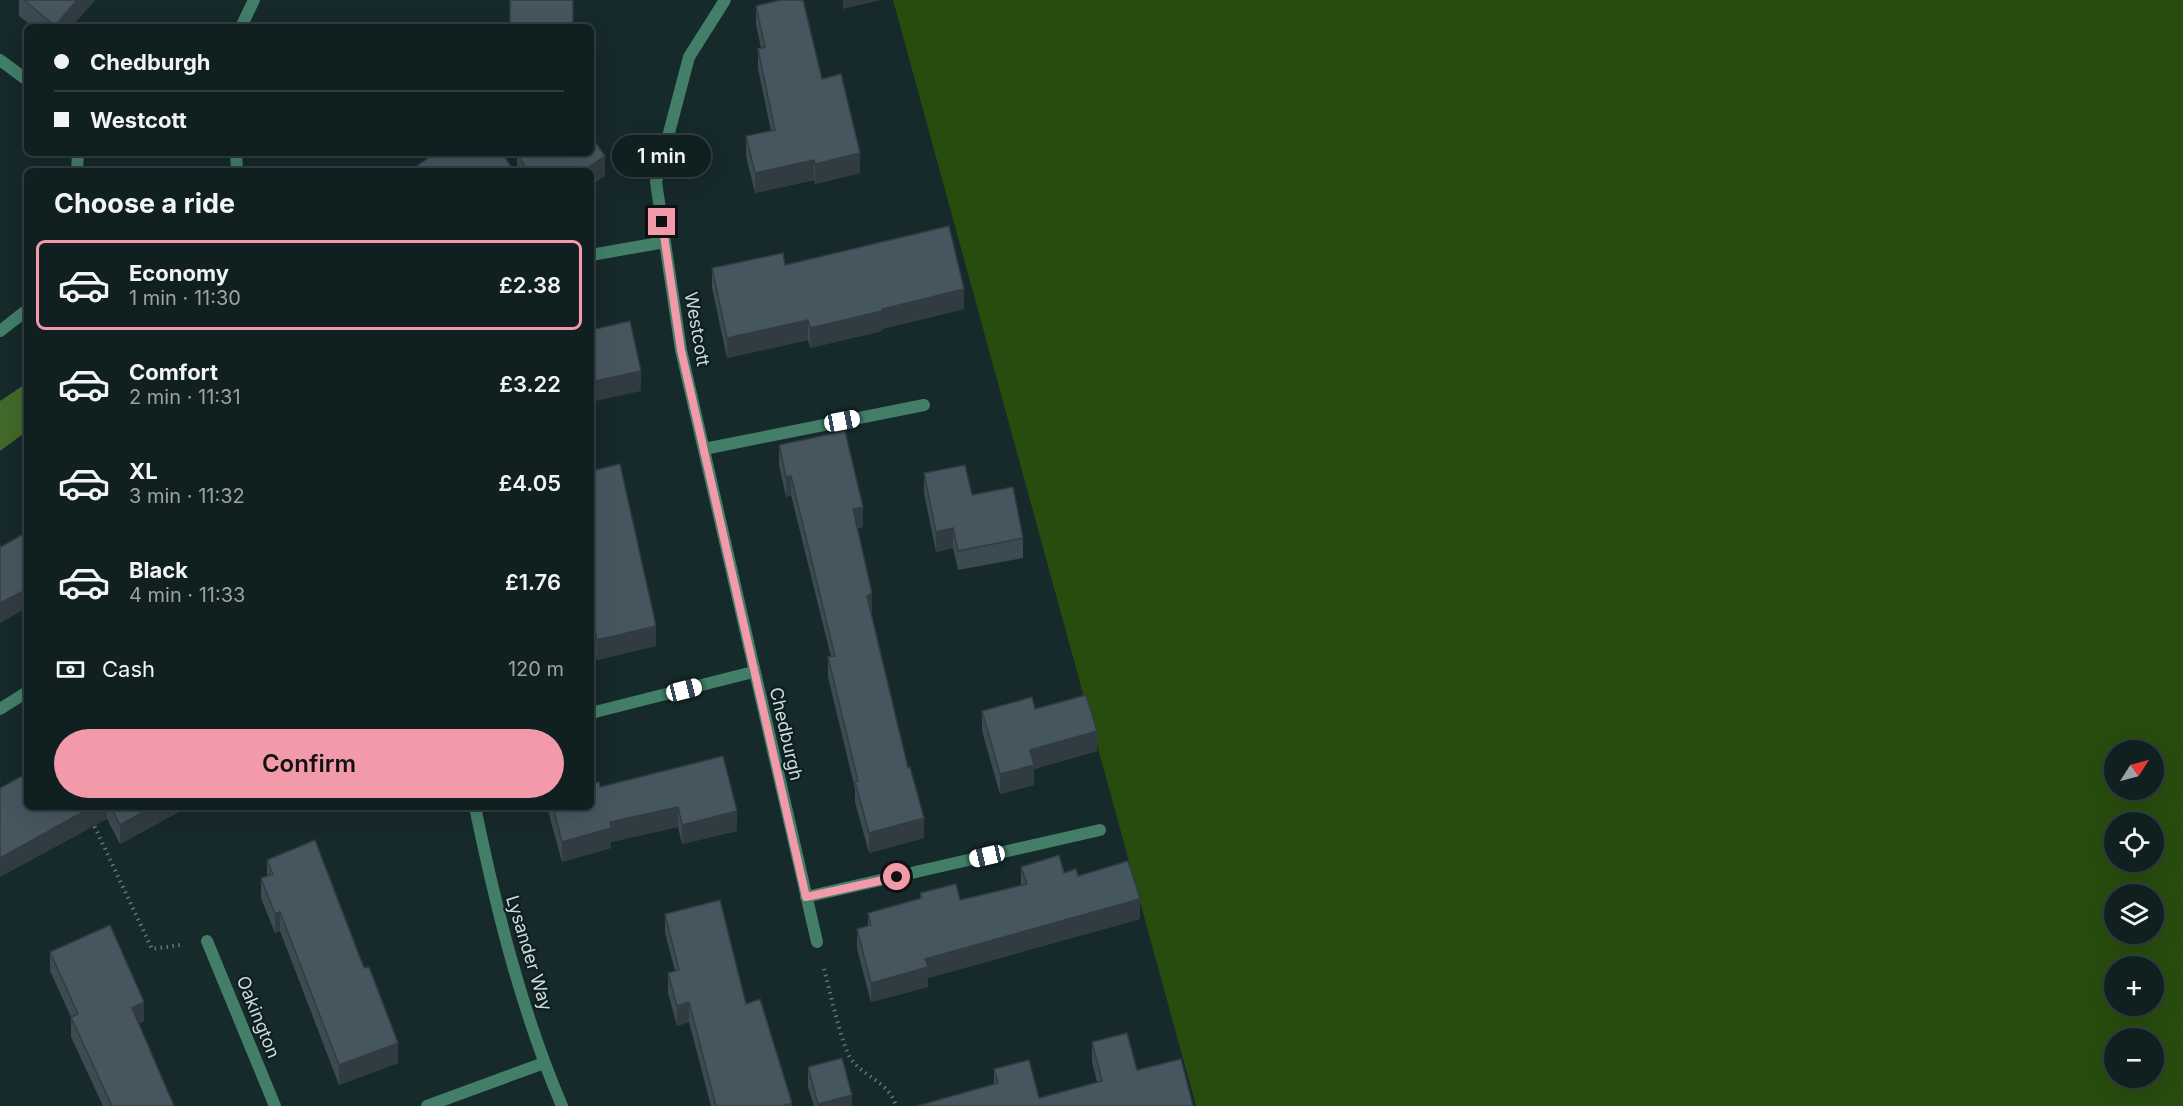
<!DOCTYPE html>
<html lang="en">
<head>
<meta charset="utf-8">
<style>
  :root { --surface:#101f20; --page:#192729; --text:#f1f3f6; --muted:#9ca2a5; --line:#303d3e; --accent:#f39aaa }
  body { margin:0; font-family:Inter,sans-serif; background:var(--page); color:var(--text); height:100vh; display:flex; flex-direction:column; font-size:22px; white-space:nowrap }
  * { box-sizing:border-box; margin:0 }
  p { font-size:20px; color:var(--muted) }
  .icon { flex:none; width:33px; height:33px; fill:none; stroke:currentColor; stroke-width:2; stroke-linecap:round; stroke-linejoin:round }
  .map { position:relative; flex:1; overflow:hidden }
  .sheet { position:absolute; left:24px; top:168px; width:570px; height:642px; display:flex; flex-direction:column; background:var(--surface); border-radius:9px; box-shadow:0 6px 24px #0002,0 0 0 2px var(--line) }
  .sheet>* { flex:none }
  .top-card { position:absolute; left:24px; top:24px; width:570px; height:132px; border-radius:9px; box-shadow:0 6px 24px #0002,0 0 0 2px var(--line); display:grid; align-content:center; height:132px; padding:0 30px; background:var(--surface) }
  .needle { width:39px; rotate:54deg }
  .fabs { position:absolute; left:2104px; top:740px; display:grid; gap:12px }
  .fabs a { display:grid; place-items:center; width:60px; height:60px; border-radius:50%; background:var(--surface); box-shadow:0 6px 24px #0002,0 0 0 2px var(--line); font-size:30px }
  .end { position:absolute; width:27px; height:27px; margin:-14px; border:8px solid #f39aaa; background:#111; box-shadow:0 0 0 3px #111 }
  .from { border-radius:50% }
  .bubble { position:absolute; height:42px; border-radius:21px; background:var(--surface); box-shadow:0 6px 24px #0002,0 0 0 2px var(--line); font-size:20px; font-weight:600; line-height:42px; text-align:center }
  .car { position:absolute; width:18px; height:36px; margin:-18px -9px; border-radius:8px; box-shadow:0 0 4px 2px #0007; background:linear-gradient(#fff 24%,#345 0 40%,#fff 0 76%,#345 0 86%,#fff 0) }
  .top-card b { display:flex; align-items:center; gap:21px; height:57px; font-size:22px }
  .top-card b+b { border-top:2px solid var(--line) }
  .top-card i { width:15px; height:15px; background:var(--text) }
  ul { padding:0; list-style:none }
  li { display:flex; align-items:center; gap:18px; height:90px; margin:0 12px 9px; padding:0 18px; border:3px solid transparent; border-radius:9px }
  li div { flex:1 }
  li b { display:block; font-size:22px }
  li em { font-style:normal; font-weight:600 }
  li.current { border-color:var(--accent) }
  li>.icon { width:54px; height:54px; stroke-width:1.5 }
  h2 { padding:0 30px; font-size:27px; line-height:72px }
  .pay { display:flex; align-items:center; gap:15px; height:66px; padding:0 30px; font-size:22px }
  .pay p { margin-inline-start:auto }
  .button { display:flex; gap:12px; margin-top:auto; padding:12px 30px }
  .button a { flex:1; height:69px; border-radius:36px; background:var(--accent); color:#111; font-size:24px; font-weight:600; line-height:69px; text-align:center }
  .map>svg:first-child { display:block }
  .green { fill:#284c0e; fill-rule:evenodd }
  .forest { fill:#42682a }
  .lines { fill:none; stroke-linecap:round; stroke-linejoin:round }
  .path { stroke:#657577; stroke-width:4; stroke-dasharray:1.5 4.5; stroke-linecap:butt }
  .service { stroke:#427e68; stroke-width:12 }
  .minor { stroke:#427e68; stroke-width:12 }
  .wall { fill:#3c4a52 }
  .shaded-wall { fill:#313c42 }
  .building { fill:#46565f; stroke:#313c42; stroke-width:1.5 }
  .route { stroke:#f39aaa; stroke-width:8 }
  .labels { text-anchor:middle; stroke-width:4.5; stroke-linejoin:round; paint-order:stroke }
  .street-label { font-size:18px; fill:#cfdadb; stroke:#0d2021 }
</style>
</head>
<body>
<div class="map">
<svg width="2183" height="1106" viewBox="0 0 2183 1106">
  <rect width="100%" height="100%" fill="#16292b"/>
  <path class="green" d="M 893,0 L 2183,0 L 2183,1106 L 1196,1106 ZM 2115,750 L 2154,750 L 2154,789 L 2115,789 ZM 2115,822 L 2154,822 L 2154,861 L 2115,861 ZM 2115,894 L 2154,894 L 2154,933 L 2115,933 ZM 2115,966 L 2154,966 L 2154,1005 L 2115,1005 ZM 2115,1038 L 2154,1038 L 2154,1077 L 2115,1077 Z"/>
  <path class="forest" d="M 27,383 L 27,431 L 0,451 L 0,401 Z"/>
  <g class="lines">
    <g class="path">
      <path d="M 92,821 L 152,949 L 180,945"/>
      <path d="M 824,969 C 829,987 842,1047 851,1059 C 865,1078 889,1082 896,1106"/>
    </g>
    <path class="service" d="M 591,255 L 665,242"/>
    <g class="minor">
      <path d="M 725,0 L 689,57 L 656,182 L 681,350 L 817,942"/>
      <path d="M 241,27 L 254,0"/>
      <path d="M 0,60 L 27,80"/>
      <path d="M 236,153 L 237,171"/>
      <path d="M 77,171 L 78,153"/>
      <path d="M 0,331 L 27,310"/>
      <path d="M 704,449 L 924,405"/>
      <path d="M 0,709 L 27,692"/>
      <path d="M 591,713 L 753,672"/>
      <path d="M 475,807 C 496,908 521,1010 562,1106"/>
      <path d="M 806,897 L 1100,830"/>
      <path d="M 207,941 L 275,1106"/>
      <path d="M 427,1106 L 544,1063"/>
    </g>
  </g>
  <g class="wall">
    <path d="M 19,0 L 95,0 L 71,27 L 33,27 L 19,16 Z"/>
    <path d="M 756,6 L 822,79 L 860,173 L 815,184 L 814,180 L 755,193 L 746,156 L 746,136 L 771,131 L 758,69 L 758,49 L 761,48 L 756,25 Z"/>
    <path d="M 591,136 L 605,156 L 605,176 L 591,185 L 591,171 L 517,171 L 517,154 L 518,153 L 591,153 Z"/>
    <path d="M 785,265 L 964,309 L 882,329 L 882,331 L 810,348 L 808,340 L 727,358 L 712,288 L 712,268 Z"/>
    <path d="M 779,445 L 863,527 L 857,528 L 872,613 L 871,614 L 924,838 L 869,853 L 855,802 L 855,789 L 828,677 L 828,657 L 831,657 L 791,495 L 786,497 L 779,465 Z"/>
    <path d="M 591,471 L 656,646 L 597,660 L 591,632 Z"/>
    <path d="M 924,473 L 972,495 L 1023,538 L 1023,558 L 958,570 L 953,548 L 936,552 L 924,493 Z"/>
    <path d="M 1035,709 L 1097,751 L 1034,769 L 1034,785 L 1000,794 L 982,731 L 982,711 Z"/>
    <path d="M 723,756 L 737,831 L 682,844 L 678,827 L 611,842 L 611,848 L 562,862 L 547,807 L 591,807 L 600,787 Z"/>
    <path d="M 27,807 L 188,807 L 120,844 L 107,819 Z"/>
    <path d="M 267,860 L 398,1063 L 339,1085 L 280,931 L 275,933 L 261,898 L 261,878 L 267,876 Z"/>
    <path d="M 1021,867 L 1064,873 L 1078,876 L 1140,919 L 928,978 L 928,987 L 871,1002 L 857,949 L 857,929 L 868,926 L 868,913 L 920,899 L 920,893 L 960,900 L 1021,885 Z"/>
    <path d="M 665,914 L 746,1004 L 792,1106 L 711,1106 L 689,1022 L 677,1026 L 668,993 L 668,973 L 675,971 L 665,933 Z"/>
    <path d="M 50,952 L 144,1021 L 138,1024 L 174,1106 L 103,1106 L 71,1037 L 71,1017 L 50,971 Z"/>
    <path d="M 1092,1042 L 1193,1106 L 917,1106 L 994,1084 L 994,1069 L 1039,1098 L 1097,1082 L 1092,1062 Z"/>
    <path d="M 808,1067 L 852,1106 L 814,1106 L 808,1087 Z"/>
  </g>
  <g class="shaded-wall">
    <path d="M 77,0 L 95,0 L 71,27 L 55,27 L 55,26 Z"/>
    <path d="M 843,0 L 881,0 L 843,9 Z"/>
    <path d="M 860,153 L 860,173 L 815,184 L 815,164 Z"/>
    <path d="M 605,156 L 605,176 L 591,185 L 591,171 L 583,171 Z"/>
    <path d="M 814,160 L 814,180 L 755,193 L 755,173 Z"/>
    <path d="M 964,289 L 964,309 L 882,329 L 882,331 L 810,348 L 810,328 L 882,309 Z"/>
    <path d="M 808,320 L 808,340 L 727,358 L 727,338 Z"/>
    <path d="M 641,371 L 641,391 L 591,402 L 591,382 Z"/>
    <path d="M 791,476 L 791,495 L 786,497 L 786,477 Z"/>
    <path d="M 863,507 L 863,527 L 853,529 L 853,509 Z"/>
    <path d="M 953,528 L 953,548 L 936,552 L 936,532 Z"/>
    <path d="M 27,589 L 27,608 L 0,623 L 0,603 Z"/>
    <path d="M 872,593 L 872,613 L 867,616 L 867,596 Z"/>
    <path d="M 656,626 L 656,646 L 597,660 L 597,640 Z"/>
    <path d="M 1097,731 L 1097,751 L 1034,769 L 1034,785 L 1000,794 L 1000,774 L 1030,750 Z"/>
    <path d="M 92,807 L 107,807 L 107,819 L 0,877 L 0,858 Z"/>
    <path d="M 152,807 L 188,807 L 120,844 L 120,825 Z"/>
    <path d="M 678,807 L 678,827 L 611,842 L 611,848 L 562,862 L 562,842 L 610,822 Z"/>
    <path d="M 737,811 L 737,831 L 682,844 L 682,825 Z"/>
    <path d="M 924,818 L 924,838 L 869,853 L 869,833 Z"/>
    <path d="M 1140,899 L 1140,919 L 928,978 L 928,987 L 871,1002 L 871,983 L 925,959 Z"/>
    <path d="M 280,912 L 280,931 L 275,933 L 275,914 Z"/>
    <path d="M 144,1002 L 144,1021 L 132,1027 L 132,1008 Z"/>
    <path d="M 689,1002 L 689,1022 L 677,1026 L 677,1006 Z"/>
    <path d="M 398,1043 L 398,1063 L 339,1085 L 339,1065 Z"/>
    <path d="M 852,1095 L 852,1106 L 818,1106 L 818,1104 Z"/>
  </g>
  <g class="building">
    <path d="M 24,0 L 77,0 L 55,26 Z"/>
    <rect x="510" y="0" width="63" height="27"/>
    <path d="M 781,0 L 803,0 L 822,79 L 841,74 L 860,153 L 815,164 L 814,160 L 755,173 L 746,136 L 775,130 L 758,49 L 765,47 L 756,6 Z"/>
    <path d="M 591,136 L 605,156 L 583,171 L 528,171 L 517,154 L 518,153 L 591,153 Z"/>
    <path d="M 436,153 L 502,153 L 514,171 L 409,171 Z"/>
    <path d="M 949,226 L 964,289 L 882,309 L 882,311 L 810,328 L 808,320 L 727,338 L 712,268 L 783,253 L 785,265 Z"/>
    <path d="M 630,321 L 641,371 L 591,382 L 591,330 Z"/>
    <path d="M 845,431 L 863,507 L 853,509 L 872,593 L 867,596 L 908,768 L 910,767 L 924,818 L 869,833 L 855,782 L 858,781 L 828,657 L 835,656 L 791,476 L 786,477 L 779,445 Z"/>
    <path d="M 620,464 L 656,626 L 597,640 L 591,613 L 591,471 Z"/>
    <path d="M 965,465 L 972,495 L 1013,487 L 1023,538 L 958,551 L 953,528 L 936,532 L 924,473 Z"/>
    <path d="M 27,532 L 27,589 L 0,603 L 0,545 L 1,547 Z"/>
    <path d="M 1086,695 L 1097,731 L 1030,750 L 1034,765 L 1000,774 L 982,711 L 1032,697 L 1035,709 Z"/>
    <path d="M 723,756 L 737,811 L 682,825 L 678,807 L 610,822 L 611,828 L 562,842 L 553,807 L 591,807 L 591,784 L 599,782 L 600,787 Z"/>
    <path d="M 27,773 L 27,807 L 92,807 L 0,858 L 0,788 Z"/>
    <path d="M 111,807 L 152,807 L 120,825 Z"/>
    <path d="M 315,840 L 364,968 L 369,967 L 398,1043 L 339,1065 L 280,912 L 275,914 L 261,878 L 273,874 L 267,860 Z"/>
    <path d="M 1059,855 L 1064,873 L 1076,869 L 1078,876 L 1128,861 L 1140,899 L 925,959 L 928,967 L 871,983 L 857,929 L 871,925 L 868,913 L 922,898 L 920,893 L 956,884 L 960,900 L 1027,884 L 1021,867 Z"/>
    <path d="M 720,900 L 746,1004 L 760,999 L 792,1103 L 783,1106 L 716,1106 L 689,1002 L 677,1006 L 668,973 L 679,970 L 665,914 Z"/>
    <path d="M 110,925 L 144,1002 L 132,1008 L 174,1106 L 112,1106 L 71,1017 L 78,1014 L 50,952 Z"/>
    <path d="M 1127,1033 L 1137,1070 L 1181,1059 L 1193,1106 L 917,1106 L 998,1083 L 994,1069 L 1029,1060 L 1039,1098 L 1102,1081 L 1092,1042 Z"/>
    <path d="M 842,1058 L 852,1095 L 818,1104 L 808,1067 Z"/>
  </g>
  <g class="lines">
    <path class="route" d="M 662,222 L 681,350 L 806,897 L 897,877"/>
  </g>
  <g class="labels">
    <g class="street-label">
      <text transform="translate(697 329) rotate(80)" y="6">Westcott</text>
      <text transform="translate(786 734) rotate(77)" y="6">Chedburgh</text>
      <text transform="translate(529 953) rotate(73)" y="6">Lysander Way</text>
      <text transform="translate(258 1017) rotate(68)" y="6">Oakington</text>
    </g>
  </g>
</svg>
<div class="fabs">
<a><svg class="needle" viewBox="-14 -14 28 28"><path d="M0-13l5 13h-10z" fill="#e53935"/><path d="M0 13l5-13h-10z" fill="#9ca2a5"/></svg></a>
<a><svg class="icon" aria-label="locate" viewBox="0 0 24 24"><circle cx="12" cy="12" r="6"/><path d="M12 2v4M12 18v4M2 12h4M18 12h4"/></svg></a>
<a><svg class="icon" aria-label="layers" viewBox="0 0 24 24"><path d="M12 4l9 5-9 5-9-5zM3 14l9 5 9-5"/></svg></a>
<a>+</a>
<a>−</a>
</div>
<i class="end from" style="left:897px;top:877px"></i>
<i class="end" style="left:662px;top:222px"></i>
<div class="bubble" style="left:612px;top:135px;width:99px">1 min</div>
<i class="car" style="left:842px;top:421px;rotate:79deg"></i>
<i class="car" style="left:684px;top:690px;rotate:76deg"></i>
<i class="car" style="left:987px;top:856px;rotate:257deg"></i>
<div class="top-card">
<b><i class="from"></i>Chedburgh</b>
<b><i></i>Westcott</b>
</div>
<section class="sheet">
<h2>Choose a ride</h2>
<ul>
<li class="current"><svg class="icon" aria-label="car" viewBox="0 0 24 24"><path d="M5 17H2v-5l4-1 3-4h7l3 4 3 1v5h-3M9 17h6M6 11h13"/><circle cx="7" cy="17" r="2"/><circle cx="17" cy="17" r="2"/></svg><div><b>Economy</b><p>1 min · 11:30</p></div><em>£2.38</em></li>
<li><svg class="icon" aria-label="car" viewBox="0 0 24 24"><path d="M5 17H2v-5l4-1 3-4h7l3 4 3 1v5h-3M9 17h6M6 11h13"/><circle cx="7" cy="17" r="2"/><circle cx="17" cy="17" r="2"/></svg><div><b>Comfort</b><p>2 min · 11:31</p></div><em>£3.22</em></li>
<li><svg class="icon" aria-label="car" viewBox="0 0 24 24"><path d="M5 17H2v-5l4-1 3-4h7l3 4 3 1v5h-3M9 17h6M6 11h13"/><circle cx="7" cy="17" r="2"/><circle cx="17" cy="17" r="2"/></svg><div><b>XL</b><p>3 min · 11:32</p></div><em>£4.05</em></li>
<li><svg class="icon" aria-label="car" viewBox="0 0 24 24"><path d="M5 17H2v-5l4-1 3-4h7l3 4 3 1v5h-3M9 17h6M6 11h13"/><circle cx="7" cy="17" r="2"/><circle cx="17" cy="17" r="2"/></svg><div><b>Black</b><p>4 min · 11:33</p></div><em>£1.76</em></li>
</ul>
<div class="pay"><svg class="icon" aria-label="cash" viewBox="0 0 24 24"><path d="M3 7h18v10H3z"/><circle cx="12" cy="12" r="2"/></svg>Cash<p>120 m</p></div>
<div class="button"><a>Confirm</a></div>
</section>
</div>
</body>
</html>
